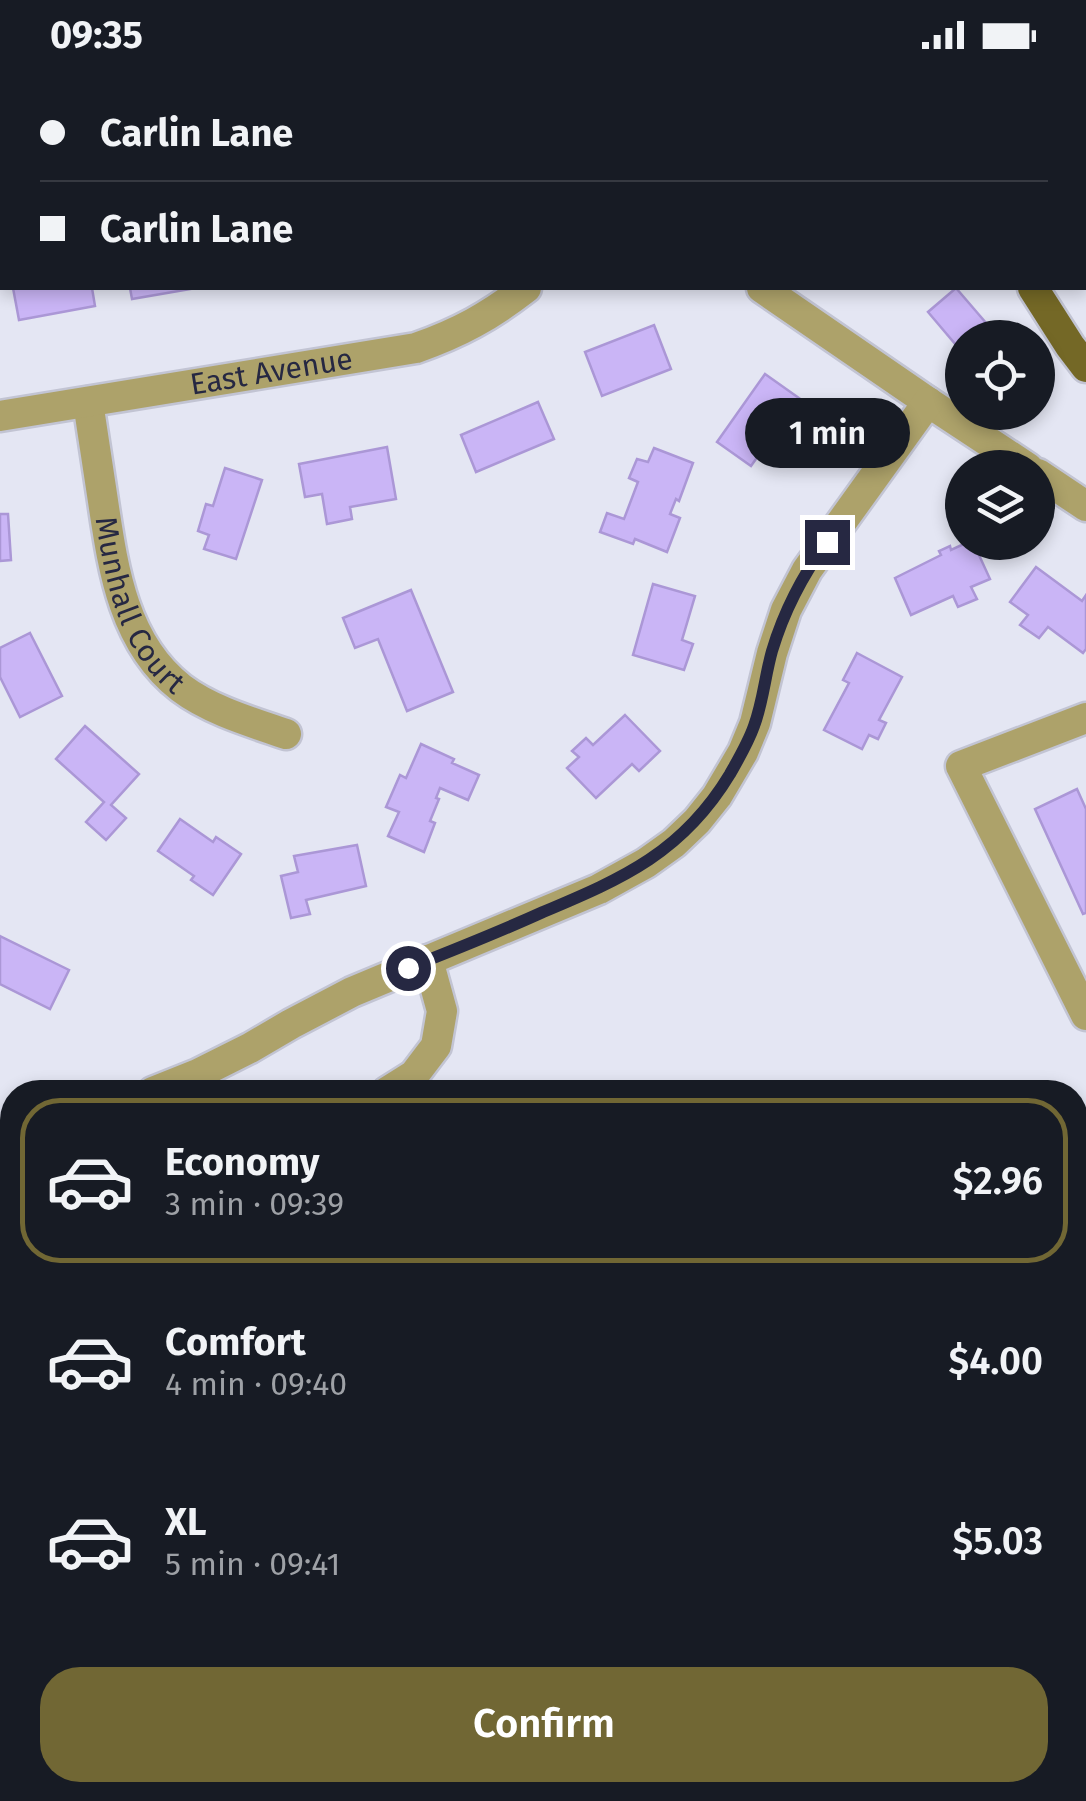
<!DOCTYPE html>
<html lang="en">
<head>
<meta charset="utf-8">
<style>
  :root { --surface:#171b24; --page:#242831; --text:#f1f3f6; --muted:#9ea1a6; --line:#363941; --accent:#716734 }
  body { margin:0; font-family:"Fira Sans",sans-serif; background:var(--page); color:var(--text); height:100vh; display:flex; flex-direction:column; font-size:38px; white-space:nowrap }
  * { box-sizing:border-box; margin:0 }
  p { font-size:32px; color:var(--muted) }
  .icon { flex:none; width:55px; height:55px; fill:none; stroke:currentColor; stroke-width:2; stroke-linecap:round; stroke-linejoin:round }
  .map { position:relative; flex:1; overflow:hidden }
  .sheet { position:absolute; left:0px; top:1010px; width:1088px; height:722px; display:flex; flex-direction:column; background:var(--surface); border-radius:40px 40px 0 0; box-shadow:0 5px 15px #0003 }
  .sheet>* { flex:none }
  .guide { position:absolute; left:0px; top:0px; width:1088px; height:220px; box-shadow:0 5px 15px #0003; display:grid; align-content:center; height:220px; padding:0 40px; background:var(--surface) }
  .fabs { position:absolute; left:945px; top:250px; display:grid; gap:20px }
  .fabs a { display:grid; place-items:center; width:110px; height:110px; border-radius:50%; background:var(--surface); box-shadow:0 5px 15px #0003; font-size:50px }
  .end { position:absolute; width:45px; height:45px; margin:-22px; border:12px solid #262842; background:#fff; box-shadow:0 0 0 5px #fff }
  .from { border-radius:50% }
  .bubble { position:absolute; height:70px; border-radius:35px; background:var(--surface); box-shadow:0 5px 15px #0003; font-size:32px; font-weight:600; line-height:70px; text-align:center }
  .guide b { display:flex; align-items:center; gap:35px; height:95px; font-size:38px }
  .guide b+b { border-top:2px solid var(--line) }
  .guide i { width:25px; height:25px; background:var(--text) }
  ul { padding:18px 0 0; list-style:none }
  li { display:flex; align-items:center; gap:30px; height:165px; margin:0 20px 15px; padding:0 20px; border:5px solid transparent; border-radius:40px }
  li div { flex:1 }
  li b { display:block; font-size:38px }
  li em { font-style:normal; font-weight:600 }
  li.current { border-color:var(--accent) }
  li>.icon { width:90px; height:90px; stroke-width:1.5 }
  .button { display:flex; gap:20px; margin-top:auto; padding:20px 40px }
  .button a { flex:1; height:115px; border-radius:40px; background:var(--accent); color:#fff; font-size:40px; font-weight:600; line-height:115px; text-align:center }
  .status { display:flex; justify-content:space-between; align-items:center; height:70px; padding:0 50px; background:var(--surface); direction:ltr }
  .status svg { height:28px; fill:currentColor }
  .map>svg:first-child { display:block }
  .green { fill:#f79c7e }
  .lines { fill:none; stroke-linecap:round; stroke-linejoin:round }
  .stream { stroke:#f4aede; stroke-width:9 }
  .building { fill:#cab5f6; stroke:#ab97d6; stroke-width:2.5 }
  .minor-casing { stroke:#c2c4d3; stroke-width:35 }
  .major-casing { stroke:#c2c4d3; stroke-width:35 }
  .minor { stroke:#ada26a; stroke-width:30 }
  .major { stroke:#746826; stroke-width:30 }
  .route { stroke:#262842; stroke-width:12 }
  .labels { text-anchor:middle; stroke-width:8; stroke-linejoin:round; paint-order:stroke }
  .street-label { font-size:30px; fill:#262842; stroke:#f4f4f4 }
</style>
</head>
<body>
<div class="status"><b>09:35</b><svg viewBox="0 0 49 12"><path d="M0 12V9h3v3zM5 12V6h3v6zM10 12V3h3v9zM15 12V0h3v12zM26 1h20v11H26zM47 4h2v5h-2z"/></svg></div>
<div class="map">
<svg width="1086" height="1731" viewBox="0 0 1086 1731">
  <rect width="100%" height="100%" fill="#e4e6f3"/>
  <path class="green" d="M 1076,1345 L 1086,1365 L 1086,1527 L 1075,1505 Z"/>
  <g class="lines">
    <g class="stream">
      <path d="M 306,2 L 308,0"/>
      <path d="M 0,78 L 2,78"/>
    </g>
  </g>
  <g class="building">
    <path d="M 558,0 L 642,0 L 641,2 L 563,2 Z"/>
    <path d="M 13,218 L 92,218 L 95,236 L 19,250 Z"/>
    <path d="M 130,218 L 196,218 L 132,229 Z"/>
    <path d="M 956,218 L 999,268 L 962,268 L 962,282 L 928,242 Z"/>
    <path d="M 654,255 L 671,299 L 602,326 L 585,282 Z"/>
    <path d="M 765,304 L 806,333 L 789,357 L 782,352 L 751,396 L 717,372 Z"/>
    <path d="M 538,332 L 554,369 L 476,402 L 461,365 Z"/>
    <path d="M 387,377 L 396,429 L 350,437 L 352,449 L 327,454 L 322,424 L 305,427 L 299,394 Z"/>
    <path d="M 654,378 L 693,393 L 679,431 L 676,429 L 670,444 L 680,448 L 667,482 L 635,469 L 633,474 L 600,462 L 607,443 L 624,449 L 638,412 L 629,408 L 637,389 L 648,392 Z"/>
    <path d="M 225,398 L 262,410 L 236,489 L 204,479 L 209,465 L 198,461 L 206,434 L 213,436 Z"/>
    <path d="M 0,444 L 8,444 L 11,490 L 0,491 Z"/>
    <path d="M 968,472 L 973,472 L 990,509 L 971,517 L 977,529 L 958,537 L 953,526 L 911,545 L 895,508 L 941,485 L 939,481 L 950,476 L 951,480 Z"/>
    <path d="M 1036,497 L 1082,531 L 1086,525 L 1086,579 L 1083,583 L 1048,557 L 1039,568 L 1020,555 L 1028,545 L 1010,532 Z"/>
    <path d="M 653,514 L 695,526 L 682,570 L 693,574 L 684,600 L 633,585 Z"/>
    <path d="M 411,520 L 453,622 L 407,641 L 378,569 L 355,578 L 343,548 Z"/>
    <path d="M 30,563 L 62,626 L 20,647 L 0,607 L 0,578 Z"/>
    <path d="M 857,583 L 902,607 L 879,650 L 886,653 L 878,669 L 869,665 L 862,679 L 824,660 L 849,613 L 843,610 Z"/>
    <path d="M 625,645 L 660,681 L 639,701 L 632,694 L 596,728 L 567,698 L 579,687 L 572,681 L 586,668 L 593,675 Z"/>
    <path d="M 85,656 L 139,704 L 111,735 L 126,748 L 106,770 L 86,752 L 104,732 L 56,689 Z"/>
    <path d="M 421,674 L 454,689 L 452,693 L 479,705 L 468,730 L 440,718 L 436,728 L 439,729 L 430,751 L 435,753 L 424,782 L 388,766 L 399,742 L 386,737 L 400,705 L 406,708 Z"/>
    <path d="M 1077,719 L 1086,739 L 1086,843 L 1083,844 L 1035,739 Z"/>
    <path d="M 180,749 L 213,772 L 216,767 L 241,784 L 213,825 L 191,810 L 194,806 L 158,781 Z"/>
    <path d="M 357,775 L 366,816 L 306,830 L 310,844 L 291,848 L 281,806 L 298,802 L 294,786 Z"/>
    <path d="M 0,866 L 69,900 L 50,939 L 0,914 Z"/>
    <path d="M 12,1183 L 12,1261 L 9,1263 L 2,1245 L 0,1246 L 0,1197 L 2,1197 L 0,1187 Z"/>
    <path d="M 1075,1245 L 1086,1262 L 1086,1277 L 1075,1284 Z"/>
    <path d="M 1086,1655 L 1086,1710 L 1075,1717 L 1075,1662 Z"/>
    <path d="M 136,1720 L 166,1720 L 159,1731 L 153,1731 Z"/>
    <path d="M 440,1720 L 495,1720 L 491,1731 L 436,1731 Z"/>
  </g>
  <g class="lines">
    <defs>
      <g id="minor">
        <path d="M 450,0 L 454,2"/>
        <path d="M 1085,144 L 1086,145"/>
        <path d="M 762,218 L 928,332 L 1028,398"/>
        <path id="s1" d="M 88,332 C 93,365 98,398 103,431 C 113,498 123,573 181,618 C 210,640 251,652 286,664"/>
        <path id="s2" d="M 0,346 L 416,278 C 459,263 490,246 526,218"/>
        <path d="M 1038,404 L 1086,436"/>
        <path d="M 1086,648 L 961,696 L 1086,945"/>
        <path d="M 153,1022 L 198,1004 L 250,978 L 291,954 L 352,922 L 599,819 L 646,793 L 674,773 L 697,751 L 717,726 L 743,682 L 755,653 L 772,583 L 786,540 L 807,500 L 928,332"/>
        <path d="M 387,1022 L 414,1005 L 436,976 L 442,941 L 428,890"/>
        <path d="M 0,1085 L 12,1080"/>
        <path d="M 291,1731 L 295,1720"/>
      </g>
      <g id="major">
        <path d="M 953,0 L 953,2"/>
        <path d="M 1033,218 L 1070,276 L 1086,297"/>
      </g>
    </defs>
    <use href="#minor" class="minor-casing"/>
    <use href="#major" class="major-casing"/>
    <use href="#minor" class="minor"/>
    <use href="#major" class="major"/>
  </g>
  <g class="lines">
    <path class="route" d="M 408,898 C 454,880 499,862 543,842 C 624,808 683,782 730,704 C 739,688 748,673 754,656 C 763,632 765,606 772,581 C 784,541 802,506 827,472"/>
  </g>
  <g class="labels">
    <g class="street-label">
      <text dy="10" stroke="none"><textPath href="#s2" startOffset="275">East Avenue</textPath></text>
      <text dy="10" stroke="none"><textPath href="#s1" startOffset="212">Munhall Court</textPath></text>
    </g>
  </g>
</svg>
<div class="fabs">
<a><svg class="icon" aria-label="locate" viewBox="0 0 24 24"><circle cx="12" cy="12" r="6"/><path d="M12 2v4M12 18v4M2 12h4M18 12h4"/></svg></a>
<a><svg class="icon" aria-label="layers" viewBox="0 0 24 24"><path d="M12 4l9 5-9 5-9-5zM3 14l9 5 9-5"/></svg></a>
</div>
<i class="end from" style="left:408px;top:898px"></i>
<i class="end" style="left:827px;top:472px"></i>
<div class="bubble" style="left:745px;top:328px;width:165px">1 min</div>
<div class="guide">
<b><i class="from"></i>Carlin Lane</b>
<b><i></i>Carlin Lane</b>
</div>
<section class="sheet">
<ul>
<li class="current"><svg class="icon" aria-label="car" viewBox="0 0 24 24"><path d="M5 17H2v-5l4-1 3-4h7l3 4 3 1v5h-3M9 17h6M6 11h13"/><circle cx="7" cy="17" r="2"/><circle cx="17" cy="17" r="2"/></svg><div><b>Economy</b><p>3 min · 09:39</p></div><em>$2.96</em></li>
<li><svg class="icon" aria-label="car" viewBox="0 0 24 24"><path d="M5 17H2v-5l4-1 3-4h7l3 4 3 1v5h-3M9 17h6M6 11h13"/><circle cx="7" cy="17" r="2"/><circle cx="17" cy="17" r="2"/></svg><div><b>Comfort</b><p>4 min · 09:40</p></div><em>$4.00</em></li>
<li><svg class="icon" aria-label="car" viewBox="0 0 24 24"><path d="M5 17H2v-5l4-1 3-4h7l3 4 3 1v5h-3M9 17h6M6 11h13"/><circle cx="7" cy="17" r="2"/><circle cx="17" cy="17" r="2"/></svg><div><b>XL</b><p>5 min · 09:41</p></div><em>$5.03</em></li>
</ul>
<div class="button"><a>Confirm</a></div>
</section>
</div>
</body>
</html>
